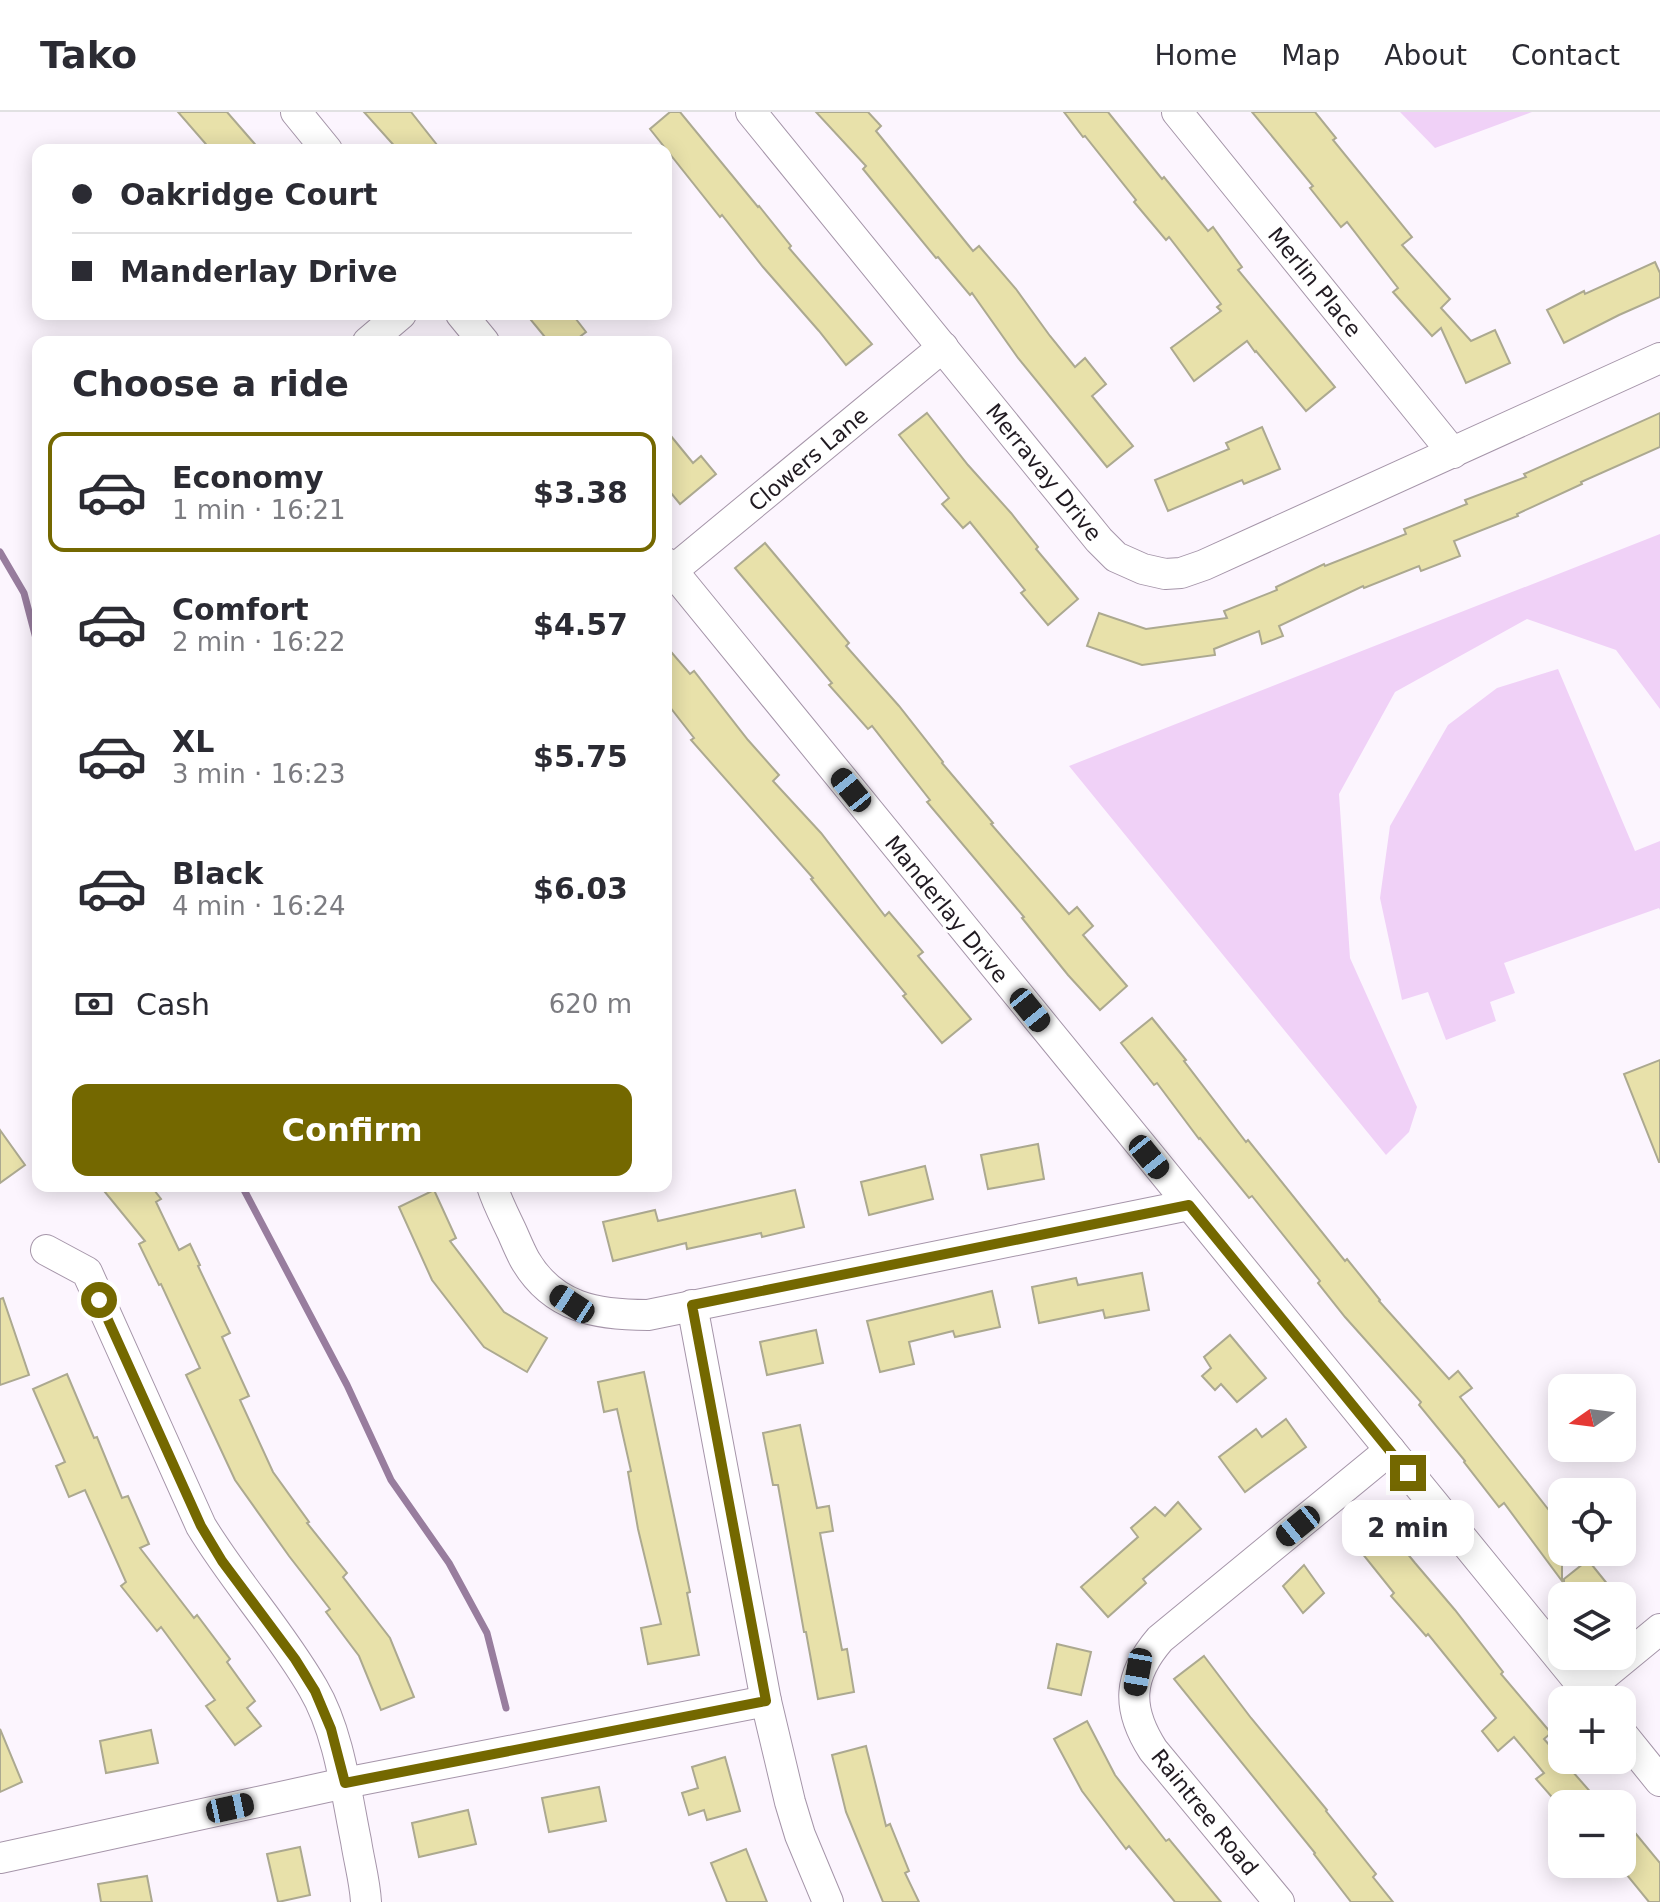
<!DOCTYPE html>
<html lang="en">
<head>
<meta charset="utf-8">
<style>
  :root { --surface:#fff; --page:#f7f7f7; --text:#2b2b33; --muted:#7c7c81; --line:#e1e1e2; --accent:#746800 }
  body { margin:0; font-family:"DejaVu Sans",sans-serif; background:var(--page); color:var(--text); height:100vh; display:flex; flex-direction:column; font-size:30px; white-space:nowrap }
  * { box-sizing:border-box; margin:0 }
  p { font-size:26px; color:var(--muted) }
  .icon { flex:none; width:44px; height:44px; fill:none; stroke:currentColor; stroke-width:2; stroke-linecap:round; stroke-linejoin:round }
  .map { position:relative; flex:1; overflow:hidden }
  .side { position:absolute; left:32px; top:224px; width:640px; height:856px; display:flex; flex-direction:column; background:var(--surface); border-radius:16px; box-shadow:0 4px 20px #0003 }
  .side>* { flex:none }
  .hud { position:absolute; left:32px; top:32px; width:640px; height:176px; border-radius:16px; box-shadow:0 4px 20px #0003; display:grid; align-content:center; height:176px; padding:0 40px; background:var(--surface) }
  .needle { width:52px; rotate:256deg }
  .fabs { position:absolute; left:1548px; top:1262px; display:grid; gap:16px }
  .fabs a { display:grid; place-items:center; width:88px; height:88px; border-radius:16px; background:var(--surface); box-shadow:0 4px 20px #0003; font-size:40px }
  .end { position:absolute; width:36px; height:36px; margin:-18px; border:10px solid #746800; background:#fff; box-shadow:0 0 0 4px #fff }
  .from { border-radius:50% }
  .bubble { position:absolute; height:56px; border-radius:16px; background:var(--surface); box-shadow:0 4px 20px #0003; font-size:26px; font-weight:700; line-height:56px; text-align:center }
  .car { position:absolute; width:24px; height:48px; margin:-24px -12px; border-radius:10px; box-shadow:0 0 6px 2px #0007; background:linear-gradient(#222 24%,#8ab4d8 0 40%,#222 0 76%,#8ab4d8 0 86%,#222 0) }
  .hud b { display:flex; align-items:center; gap:28px; height:76px; font-size:30px }
  .hud b+b { border-top:2px solid var(--line) }
  .hud i { width:20px; height:20px; background:var(--text) }
  ul { padding:0; list-style:none }
  li { display:flex; align-items:center; gap:24px; height:120px; margin:0 16px 12px; padding:0 24px; border:4px solid transparent; border-radius:16px }
  li div { flex:1 }
  li b { display:block; font-size:30px }
  li em { font-style:normal; font-weight:700 }
  li.active { border-color:var(--accent) }
  li>.icon { width:72px; height:72px; stroke-width:1.5 }
  h2 { padding:0 40px; font-size:36px; line-height:96px }
  .pay { display:flex; align-items:center; gap:20px; height:88px; padding:0 40px; font-size:30px }
  .pay p { margin-inline-start:auto }
  .action { display:flex; gap:16px; margin-top:auto; padding:16px 40px }
  .action a { flex:1; height:92px; border-radius:16px; background:var(--accent); color:#fff; font-size:32px; font-weight:700; line-height:92px; text-align:center }
  header { display:flex; align-items:center; gap:48px; box-sizing:border-box; height:112px; padding:0 40px; background:var(--surface); border-bottom:2px solid var(--line) }
  header strong { font-size:38px }
  nav { display:flex; gap:44px; margin-inline-start:auto; font-size:28px }
  .map>svg:first-child { display:block }
  .green { fill:#f0d1f7 }
  .lines { fill:none; stroke-linecap:round; stroke-linejoin:round }
  .stream { stroke:#987d9e; stroke-width:7 }
  .building { fill:#e8e1aa; stroke:#aca990; stroke-width:2 }
  .minor-casing { stroke:#a595a9; stroke-width:32 }
  .minor { stroke:#fff; stroke-width:30 }
  .route { stroke:#746800; stroke-width:10 }
  .labels { text-anchor:middle; stroke-width:6; stroke-linejoin:round; paint-order:stroke }
  .street-label { font-size:22px; fill:#201a21; stroke:#fff }
</style>
</head>
<body>
<header>
<strong>Tako</strong>
<nav><a>Home</a><a>Map</a><a>About</a><a>Contact</a></nav>
</header>
<div class="map">
<svg width="1660" height="1790" viewBox="0 0 1660 1790">
  <rect width="100%" height="100%" fill="#fcf5fe"/>
  <g class="green">
    <path d="M 1400,0 L 1532,0 L 1435,36 Z"/>
    <path d="M 1660,422 L 1660,597 L 1616,538 L 1527,507 L 1395,580 L 1339,682 L 1350,846 L 1417,995 L 1409,1020 L 1386,1043 L 1069,654 Z"/>
    <path d="M 1558,557 L 1635,739 L 1660,729 L 1660,798 L 1659,796 L 1504,851 L 1515,881 L 1490,890 L 1496,909 L 1446,928 L 1428,880 L 1402,888 L 1380,786 L 1390,714 L 1448,613 L 1497,576 Z"/>
  </g>
  <g class="lines">
    <g class="stream">
      <path d="M 0,440 L 24,481 L 38,534"/>
      <path d="M 242,1074 L 347,1273 L 391,1368 L 449,1451 L 487,1521 L 506,1596"/>
    </g>
  </g>
  <g class="building">
    <path d="M 178,0 L 227,0 L 260,38 L 211,38 Z"/>
    <path d="M 364,0 L 411,0 L 441,38 L 398,38 Z"/>
    <path d="M 670,0 L 680,0 L 758,95 L 759,94 L 791,134 L 789,136 L 872,232 L 846,253 L 819,219 L 763,155 L 722,103 L 720,105 L 650,17 Z"/>
    <path d="M 816,0 L 868,0 L 881,14 L 876,19 L 973,139 L 979,134 L 1016,177 L 1050,224 L 1075,255 L 1085,246 L 1106,272 L 1092,284 L 1133,334 L 1107,355 L 1018,246 L 972,181 L 970,183 L 938,145 L 936,146 L 863,57 L 866,54 Z"/>
    <path d="M 1064,0 L 1108,0 L 1162,67 L 1164,65 L 1208,119 L 1213,115 L 1242,155 L 1238,158 L 1335,275 L 1306,299 L 1256,239 L 1255,240 L 1247,229 L 1194,269 L 1171,236 L 1221,199 L 1217,195 L 1221,192 L 1169,125 L 1166,128 L 1134,90 L 1136,88 L 1085,24 L 1083,25 Z"/>
    <path d="M 1252,0 L 1315,0 L 1336,26 L 1333,28 L 1412,125 L 1402,133 L 1450,187 L 1441,196 L 1471,229 L 1495,218 L 1510,251 L 1466,271 L 1441,216 L 1432,224 L 1393,180 L 1398,176 L 1347,110 L 1341,115 L 1310,76 L 1313,74 Z"/>
    <path d="M 1655,150 L 1660,161 L 1660,185 L 1619,203 L 1564,231 L 1547,198 L 1584,179 L 1585,182 Z"/>
    <path d="M 526,202 L 572,202 L 586,220 L 573,230 L 549,230 Z"/>
    <path d="M 927,301 L 968,353 L 1011,401 L 1038,435 L 1036,437 L 1078,487 L 1048,513 L 1021,481 L 1025,478 L 970,410 L 963,416 L 942,392 L 949,386 L 899,323 Z"/>
    <path d="M 1660,301 L 1660,335 L 1581,370 L 1582,372 L 1517,402 L 1518,404 L 1454,429 L 1460,444 L 1421,459 L 1419,454 L 1364,476 L 1363,474 L 1279,514 L 1283,524 L 1262,532 L 1259,519 L 1214,537 L 1215,543 L 1142,553 L 1087,534 L 1099,501 L 1146,517 L 1227,506 L 1224,499 L 1277,478 L 1276,475 L 1324,452 L 1325,454 L 1406,422 L 1404,417 L 1467,392 L 1465,388 L 1526,365 L 1524,362 Z"/>
    <path d="M 1262,315 L 1280,357 L 1244,372 L 1242,368 L 1168,399 L 1155,368 L 1229,337 L 1226,331 Z"/>
    <path d="M 666,318 L 693,351 L 701,344 L 716,362 L 680,392 L 666,375 Z"/>
    <path d="M 765,431 L 849,531 L 846,534 L 899,594 L 943,650 L 942,651 L 993,711 L 991,712 L 1069,802 L 1077,795 L 1093,814 L 1083,823 L 1127,874 L 1100,898 L 1068,863 L 1022,806 L 1024,805 L 927,690 L 930,688 L 872,614 L 868,617 L 829,573 L 832,571 L 735,456 Z"/>
    <path d="M 666,534 L 690,562 L 694,559 L 748,628 L 779,663 L 773,669 L 821,721 L 885,804 L 889,800 L 923,840 L 918,844 L 971,907 L 942,931 L 903,884 L 906,882 L 811,767 L 813,766 L 691,628 L 694,626 L 666,590 Z"/>
    <path d="M 1152,906 L 1186,948 L 1184,949 L 1246,1030 L 1248,1028 L 1345,1149 L 1347,1147 L 1380,1188 L 1379,1189 L 1449,1267 L 1458,1259 L 1472,1276 L 1460,1285 L 1548,1397 L 1553,1394 L 1562,1406 L 1562,1469 L 1504,1391 L 1499,1395 L 1464,1350 L 1465,1349 L 1419,1293 L 1421,1290 L 1345,1205 L 1318,1171 L 1320,1169 L 1252,1084 L 1249,1086 L 1200,1026 L 1199,1027 L 1157,971 L 1154,973 L 1121,931 Z"/>
    <path d="M 1660,948 L 1660,1050 L 1659,1050 L 1624,962 Z"/>
    <path d="M 0,1018 L 25,1053 L 0,1071 Z"/>
    <path d="M 1038,1032 L 1044,1067 L 988,1077 L 981,1043 Z"/>
    <path d="M 925,1054 L 933,1087 L 869,1103 L 861,1070 Z"/>
    <path d="M 100,1074 L 151,1074 L 161,1087 L 156,1090 L 179,1138 L 190,1132 L 200,1153 L 198,1154 L 230,1221 L 222,1225 L 249,1284 L 240,1288 L 273,1360 L 309,1410 L 307,1411 L 347,1461 L 343,1465 L 390,1526 L 414,1585 L 381,1598 L 359,1544 L 326,1500 L 330,1497 L 289,1444 L 235,1368 L 186,1263 L 200,1256 L 161,1172 L 159,1173 L 139,1132 L 145,1129 Z"/>
    <path d="M 434,1078 L 456,1126 L 450,1129 L 504,1200 L 547,1226 L 527,1260 L 484,1235 L 432,1168 L 399,1095 Z"/>
    <path d="M 795,1078 L 804,1115 L 762,1125 L 761,1121 L 687,1137 L 686,1131 L 613,1149 L 603,1110 L 655,1098 L 658,1109 Z"/>
    <path d="M 1142,1161 L 1149,1198 L 1105,1206 L 1103,1198 L 1039,1211 L 1032,1175 L 1076,1166 L 1078,1173 Z"/>
    <path d="M 992,1179 L 1000,1215 L 955,1225 L 953,1219 L 909,1230 L 914,1252 L 880,1260 L 867,1209 Z"/>
    <path d="M 3,1186 L 29,1263 L 0,1273 L 0,1187 Z"/>
    <path d="M 816,1218 L 823,1251 L 767,1263 L 760,1230 Z"/>
    <path d="M 1230,1223 L 1266,1266 L 1237,1290 L 1221,1272 L 1215,1278 L 1202,1264 L 1211,1256 L 1204,1245 Z"/>
    <path d="M 644,1260 L 690,1480 L 687,1481 L 699,1543 L 648,1552 L 641,1516 L 661,1512 L 638,1417 L 628,1360 L 631,1359 L 617,1297 L 604,1300 L 598,1270 Z"/>
    <path d="M 67,1262 L 94,1326 L 97,1325 L 122,1386 L 128,1384 L 149,1432 L 140,1436 L 194,1506 L 197,1503 L 230,1547 L 227,1550 L 255,1589 L 247,1596 L 261,1614 L 235,1633 L 206,1594 L 215,1588 L 161,1515 L 157,1519 L 121,1474 L 126,1470 L 85,1378 L 69,1385 L 56,1354 L 65,1350 L 33,1277 Z"/>
    <path d="M 1286,1307 L 1306,1335 L 1245,1380 L 1219,1345 L 1256,1317 L 1262,1325 Z"/>
    <path d="M 800,1313 L 817,1396 L 829,1394 L 833,1419 L 820,1421 L 842,1538 L 847,1537 L 854,1580 L 818,1587 L 806,1520 L 804,1520 L 778,1373 L 773,1373 L 763,1321 Z"/>
    <path d="M 1178,1390 L 1201,1417 L 1143,1467 L 1146,1471 L 1108,1505 L 1081,1475 L 1138,1425 L 1131,1416 L 1155,1395 L 1165,1404 Z"/>
    <path d="M 1376,1403 L 1415,1451 L 1455,1498 L 1503,1560 L 1501,1562 L 1551,1621 L 1544,1627 L 1601,1692 L 1558,1692 L 1536,1667 L 1544,1661 L 1514,1625 L 1498,1639 L 1482,1619 L 1496,1606 L 1428,1522 L 1426,1524 L 1391,1484 L 1394,1481 L 1349,1425 Z"/>
    <path d="M 1588,1448 L 1617,1484 L 1572,1484 L 1564,1474 L 1564,1467 Z"/>
    <path d="M 1304,1453 L 1324,1481 L 1303,1501 L 1283,1474 Z"/>
    <path d="M 1057,1532 L 1091,1540 L 1081,1583 L 1048,1576 Z"/>
    <path d="M 1204,1544 L 1251,1606 L 1327,1698 L 1326,1699 L 1376,1762 L 1373,1765 L 1393,1790 L 1351,1790 L 1314,1742 L 1315,1741 L 1174,1567 Z"/>
    <path d="M 1087,1609 L 1115,1663 L 1166,1729 L 1169,1727 L 1221,1790 L 1175,1790 L 1129,1734 L 1126,1737 L 1082,1679 L 1054,1627 Z"/>
    <path d="M 0,1617 L 22,1670 L 0,1680 Z"/>
    <path d="M 151,1618 L 158,1651 L 106,1661 L 100,1629 Z"/>
    <path d="M 866,1634 L 886,1714 L 890,1712 L 909,1759 L 905,1761 L 919,1790 L 883,1790 L 846,1700 L 832,1643 Z"/>
    <path d="M 725,1645 L 740,1699 L 707,1708 L 704,1698 L 689,1703 L 682,1681 L 698,1676 L 692,1655 Z"/>
    <path d="M 599,1675 L 606,1709 L 549,1720 L 542,1686 Z"/>
    <path d="M 468,1698 L 476,1732 L 419,1745 L 412,1711 Z"/>
    <path d="M 1622,1705 L 1660,1751 L 1660,1790 L 1649,1790 L 1622,1757 Z"/>
    <path d="M 300,1735 L 310,1783 L 278,1790 L 267,1742 Z"/>
    <path d="M 746,1737 L 767,1790 L 727,1790 L 711,1751 Z"/>
    <path d="M 147,1764 L 152,1790 L 101,1790 L 98,1772 Z"/>
  </g>
  <g class="lines">
    <defs>
      <g id="minor">
        <path d="M 296,0 L 327,38"/>
        <path d="M 751,0 L 1099,428 L 1116,445 L 1143,457 L 1165,462 L 1181,461 L 1204,453 L 1660,246"/>
        <path d="M 1177,0 L 1453,341"/>
        <path d="M 461,202 L 484,230"/>
        <path d="M 368,230 L 401,202"/>
        <path d="M 666,451 L 1594,1588"/>
        <path d="M 672,459 L 943,235"/>
        <path d="M 492,1074 C 497,1090 505,1105 512,1120 C 516,1129 520,1139 525,1148 C 553,1196 597,1203 648,1203 L 1189,1093"/>
        <path d="M 46,1138 L 87,1160 L 201,1414 C 235,1470 280,1519 313,1576 C 339,1620 346,1680 356,1729 C 359,1749 365,1770 366,1790"/>
        <path d="M 692,1193 L 766,1589 L 790,1690 L 800,1723 L 828,1790"/>
        <path d="M 1586,1578 L 1660,1517"/>
        <path d="M 1622,1622 L 1660,1669"/>
        <path d="M 0,1746 L 345,1671 L 766,1589"/>
        <path d="M 1279,1790 L 1153,1638 C 1126,1596 1128,1564 1160,1527 L 1390,1338"/>
      </g>
    </defs>
    <use href="#minor" class="minor-casing"/>
    <use href="#minor" class="minor"/>
  </g>
  <g class="lines">
    <path class="route" d="M 99,1188 L 201,1414 L 222,1449 L 295,1547 L 315,1579 L 331,1617 L 345,1671 L 766,1589 L 692,1193 L 1189,1093 L 1408,1361"/>
  </g>
  <g class="labels">
    <g class="street-label">
      <text transform="translate(1315 170) rotate(51)" y="8">Merlin Place</text>
      <text transform="translate(808 347) rotate(-40)" y="8">Clowers Lane</text>
      <text transform="translate(1044 360) rotate(51)" y="8">Merravay Drive</text>
      <text transform="translate(947 797) rotate(51)" y="8">Manderlay Drive</text>
      <text transform="translate(1205 1700) rotate(51)" y="8">Raintree Road</text>
    </g>
  </g>
</svg>
<div class="fabs">
<a><svg class="needle" viewBox="-14 -14 28 28"><path d="M0-13l5 13h-10z" fill="#e53935"/><path d="M0 13l5-13h-10z" fill="#7c7c81"/></svg></a>
<a><svg class="icon" aria-label="locate" viewBox="0 0 24 24"><circle cx="12" cy="12" r="6"/><path d="M12 2v4M12 18v4M2 12h4M18 12h4"/></svg></a>
<a><svg class="icon" aria-label="layers" viewBox="0 0 24 24"><path d="M12 4l9 5-9 5-9-5zM3 14l9 5 9-5"/></svg></a>
<a>+</a>
<a>−</a>
</div>
<i class="end from" style="left:99px;top:1188px"></i>
<i class="end" style="left:1408px;top:1361px"></i>
<div class="bubble" style="left:1342px;top:1388px;width:132px">2 min</div>
<i class="car" style="left:851px;top:678px;rotate:321deg"></i>
<i class="car" style="left:1030px;top:898px;rotate:141deg"></i>
<i class="car" style="left:1149px;top:1045px;rotate:141deg"></i>
<i class="car" style="left:572px;top:1192px;rotate:303deg"></i>
<i class="car" style="left:1298px;top:1414px;rotate:231deg"></i>
<i class="car" style="left:1138px;top:1560px;rotate:190deg"></i>
<i class="car" style="left:230px;top:1696px;rotate:78deg"></i>
<div class="hud">
<b><i class="from"></i>Oakridge Court</b>
<b><i></i>Manderlay Drive</b>
</div>
<section class="side">
<h2>Choose a ride</h2>
<ul>
<li class="active"><svg class="icon" aria-label="car" viewBox="0 0 24 24"><path d="M5 17H2v-5l4-1 3-4h7l3 4 3 1v5h-3M9 17h6M6 11h13"/><circle cx="7" cy="17" r="2"/><circle cx="17" cy="17" r="2"/></svg><div><b>Economy</b><p>1 min · 16:21</p></div><em>$3.38</em></li>
<li><svg class="icon" aria-label="car" viewBox="0 0 24 24"><path d="M5 17H2v-5l4-1 3-4h7l3 4 3 1v5h-3M9 17h6M6 11h13"/><circle cx="7" cy="17" r="2"/><circle cx="17" cy="17" r="2"/></svg><div><b>Comfort</b><p>2 min · 16:22</p></div><em>$4.57</em></li>
<li><svg class="icon" aria-label="car" viewBox="0 0 24 24"><path d="M5 17H2v-5l4-1 3-4h7l3 4 3 1v5h-3M9 17h6M6 11h13"/><circle cx="7" cy="17" r="2"/><circle cx="17" cy="17" r="2"/></svg><div><b>XL</b><p>3 min · 16:23</p></div><em>$5.75</em></li>
<li><svg class="icon" aria-label="car" viewBox="0 0 24 24"><path d="M5 17H2v-5l4-1 3-4h7l3 4 3 1v5h-3M9 17h6M6 11h13"/><circle cx="7" cy="17" r="2"/><circle cx="17" cy="17" r="2"/></svg><div><b>Black</b><p>4 min · 16:24</p></div><em>$6.03</em></li>
</ul>
<div class="pay"><svg class="icon" aria-label="cash" viewBox="0 0 24 24"><path d="M3 7h18v10H3z"/><circle cx="12" cy="12" r="2"/></svg>Cash<p>620 m</p></div>
<div class="action"><a>Confirm</a></div>
</section>
</div>
</body>
</html>
